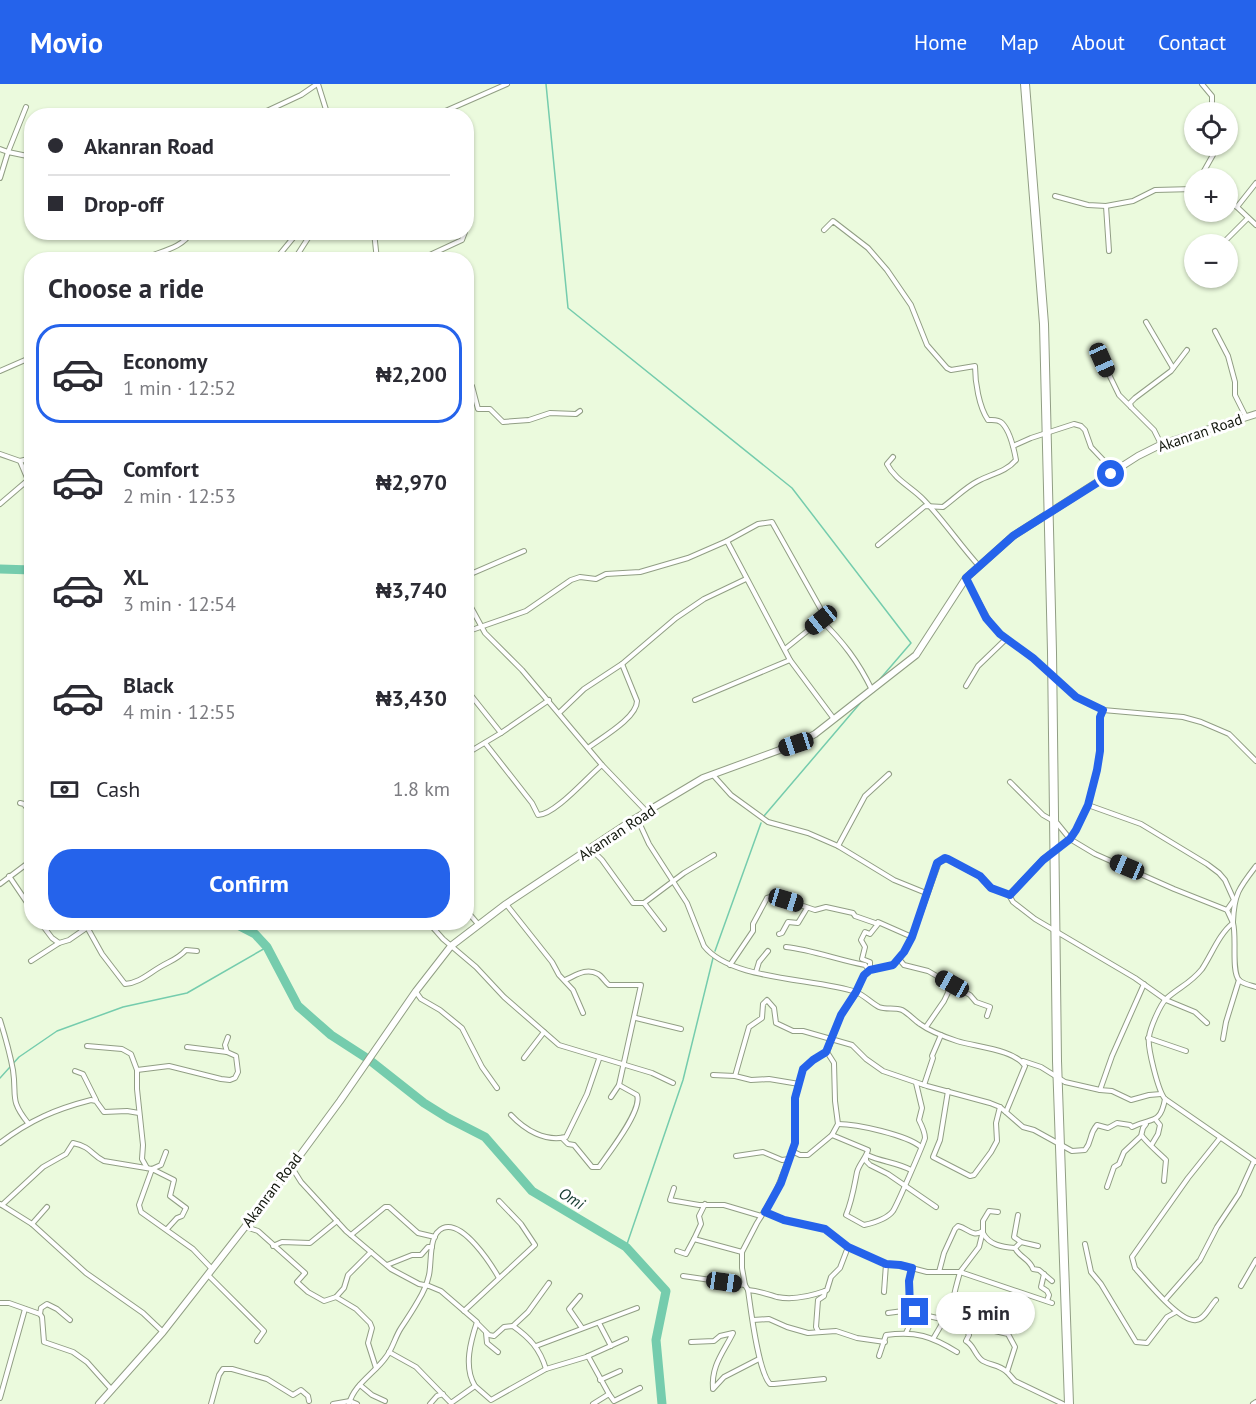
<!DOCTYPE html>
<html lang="en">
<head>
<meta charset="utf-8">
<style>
  :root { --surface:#fff; --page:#f2f2f3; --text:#2b2b33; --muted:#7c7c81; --line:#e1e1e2; --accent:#2563eb }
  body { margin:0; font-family:"PT Sans",sans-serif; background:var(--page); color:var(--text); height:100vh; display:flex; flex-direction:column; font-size:22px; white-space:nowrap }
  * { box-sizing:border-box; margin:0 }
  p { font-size:20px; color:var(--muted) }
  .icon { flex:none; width:33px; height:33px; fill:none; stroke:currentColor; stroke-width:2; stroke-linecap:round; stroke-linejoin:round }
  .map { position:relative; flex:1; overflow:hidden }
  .drawer { position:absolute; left:24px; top:168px; width:450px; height:678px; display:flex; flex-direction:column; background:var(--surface); border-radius:24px; box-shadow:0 2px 4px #0004 }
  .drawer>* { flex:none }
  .top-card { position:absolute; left:24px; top:24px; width:450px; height:132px; border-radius:24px; box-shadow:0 2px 4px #0004; display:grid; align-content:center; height:132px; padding:0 24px; background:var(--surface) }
  .controls { position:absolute; left:1184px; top:18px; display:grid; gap:12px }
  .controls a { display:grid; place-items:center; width:54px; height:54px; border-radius:50%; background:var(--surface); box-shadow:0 2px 4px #0004; font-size:30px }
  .end { position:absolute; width:27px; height:27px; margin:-14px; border:8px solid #2563eb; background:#fff; box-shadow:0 0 0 3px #fff }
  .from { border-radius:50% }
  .bubble { position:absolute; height:42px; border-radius:21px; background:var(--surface); box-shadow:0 2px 4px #0004; font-size:20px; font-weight:700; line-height:42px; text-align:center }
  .car { position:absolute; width:18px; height:36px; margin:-18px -9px; border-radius:8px; box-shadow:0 0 4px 2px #0007; background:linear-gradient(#222 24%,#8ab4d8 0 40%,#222 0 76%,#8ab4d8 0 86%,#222 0) }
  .top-card b { display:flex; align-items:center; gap:21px; height:57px; font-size:22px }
  .top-card b+b { border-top:2px solid var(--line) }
  .top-card i { width:15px; height:15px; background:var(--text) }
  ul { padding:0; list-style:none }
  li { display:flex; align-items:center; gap:18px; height:99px; margin:0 12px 9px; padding:0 12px; border:3px solid transparent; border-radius:24px }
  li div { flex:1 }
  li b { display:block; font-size:22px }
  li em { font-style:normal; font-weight:700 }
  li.on { border-color:var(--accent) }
  li>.icon { width:54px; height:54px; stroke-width:1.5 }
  h2 { padding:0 24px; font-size:27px; line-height:72px }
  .pay { display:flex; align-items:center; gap:15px; height:66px; padding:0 24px; font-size:22px }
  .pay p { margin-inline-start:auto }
  .cta { display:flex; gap:12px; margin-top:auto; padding:12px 24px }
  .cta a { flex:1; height:69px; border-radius:24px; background:var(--accent); color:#fff; font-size:24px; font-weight:700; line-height:69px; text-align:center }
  header { display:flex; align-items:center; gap:36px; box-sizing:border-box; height:84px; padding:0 30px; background:var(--accent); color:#fff }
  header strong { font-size:28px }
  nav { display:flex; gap:33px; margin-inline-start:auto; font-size:21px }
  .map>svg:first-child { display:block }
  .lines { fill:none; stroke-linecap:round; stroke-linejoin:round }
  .stream { stroke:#75ccad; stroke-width:1.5 }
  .river { stroke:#75ccad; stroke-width:9 }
  .street-casing { stroke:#919e84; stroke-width:6 }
  .secondary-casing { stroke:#919e84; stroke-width:8 }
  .highway-casing { stroke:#919e84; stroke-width:10 }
  .street { stroke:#fff; stroke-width:4 }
  .secondary { stroke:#fff; stroke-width:6 }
  .highway { stroke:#fff; stroke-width:8 }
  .route { stroke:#2563eb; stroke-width:8 }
  .labels { text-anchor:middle; stroke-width:6; stroke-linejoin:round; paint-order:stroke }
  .street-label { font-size:15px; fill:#10150b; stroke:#fff }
  .water-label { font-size:16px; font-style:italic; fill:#133a2e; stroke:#fff }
</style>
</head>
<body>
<header>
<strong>Movio</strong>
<nav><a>Home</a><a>Map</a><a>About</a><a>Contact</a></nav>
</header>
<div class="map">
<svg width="1256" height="1320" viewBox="0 0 1256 1320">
  <rect width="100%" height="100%" fill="#ebfadd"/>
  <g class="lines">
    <g class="stream">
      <path d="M 546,0 L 568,224 L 792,404 L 911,559 L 880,595"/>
      <path d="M 764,732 L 862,617"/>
      <path d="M 715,867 L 761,739"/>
      <path d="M 0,994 L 19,973 L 57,947 L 123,923 L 187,909 L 267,863"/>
      <path d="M 626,1163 L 683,996 L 713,874"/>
    </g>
    <g class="river">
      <path d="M 0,485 L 32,486"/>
      <path d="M 232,838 L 255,850 L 267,863 L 298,922 L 331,951 L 365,973"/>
      <path d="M 372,978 L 424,1019 L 448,1034 L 485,1053 L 532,1107 L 626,1163 L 666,1207 L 656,1256 L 662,1320"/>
    </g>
    <defs>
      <g id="street">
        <path d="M 318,0 L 328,32"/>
        <path d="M 1202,0 L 1212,12 L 1212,28"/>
        <path d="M 256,32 L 301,11 L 317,0"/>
        <path d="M 434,32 L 507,0"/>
        <path d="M 0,65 L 8,68 L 26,23"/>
        <path d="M 0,94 L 8,68 L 32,73"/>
        <path d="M 1200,94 L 1218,62"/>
        <path d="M 1055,112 L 1088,121 L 1106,122 L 1133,117 L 1155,106 L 1194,105"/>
        <path d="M 1227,118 L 1237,123 L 1256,141"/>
        <path d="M 1106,122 L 1109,167"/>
        <path d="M 1237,123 L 1256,99"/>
        <path d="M 824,146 L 833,137 L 868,164 L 887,186 L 911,221 L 927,261 L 947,284 L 951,286 L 975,282 C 975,298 979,323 988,336 C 993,336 998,335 1002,339 C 1010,347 1014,365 1016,376 C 1006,388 991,390 978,397 C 966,403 954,415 943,423 L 925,422 L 878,461"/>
        <path d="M 374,148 L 377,176"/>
        <path d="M 1222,160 L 1248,134"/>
        <path d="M 299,169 L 305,176"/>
        <path d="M 141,176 C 156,168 183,165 191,148"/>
        <path d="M 275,176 L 298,148"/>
        <path d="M 294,176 L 312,148"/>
        <path d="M 419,176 L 462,156 L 465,148"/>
        <path d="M 1146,238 L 1173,284"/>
        <path d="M 1215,247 L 1228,272 L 1235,298 L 1235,311 L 1246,333"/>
        <path d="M 1098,263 L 1102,276 L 1119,311 L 1154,346 L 1161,360"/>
        <path d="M 0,287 L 32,273"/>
        <path d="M 466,304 L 472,302 L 478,325 L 490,325 L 503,338 L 529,336 L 550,329 L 576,330 L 580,327"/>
        <path d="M 1131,323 L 1130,319 L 1135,314 L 1171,287 L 1187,266"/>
        <path d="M 1013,362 L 1031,354 L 1074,340 L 1081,342 L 1085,346 L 1091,363 L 1108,381 L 1111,390"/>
        <path d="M 0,370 L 20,377 L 32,374"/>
        <path d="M 893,373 L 887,380 C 895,396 913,404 924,416 C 944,437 960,461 979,482"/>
        <path d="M 0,420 L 28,396 L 20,377"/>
        <path d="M 727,457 L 758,440 L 772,438 L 823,529 L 821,536 L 785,565"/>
        <path d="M 466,492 L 524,467"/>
        <path d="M 966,495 L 992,542 L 1000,550 L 1033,574 L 1076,613 L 1103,626 L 1183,633 L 1201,638 L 1229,650 L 1256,677"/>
        <path d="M 466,514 L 485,549 L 522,586 L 602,681 L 647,728"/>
        <path d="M 821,536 C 843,558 858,577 872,606"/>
        <path d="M 466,548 L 526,527 L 571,496 L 580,493 L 596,495 L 606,490 L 640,488 L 688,474 L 727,457 L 790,576 L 834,635"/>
        <path d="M 966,602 L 978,582 L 1006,555"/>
        <path d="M 466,605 L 501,649 L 549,616"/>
        <path d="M 695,616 L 790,576"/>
        <path d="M 559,629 L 584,605 L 622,580 L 676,534 L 704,515 L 746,495"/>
        <path d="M 485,659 L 532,719 L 538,731 C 555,731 588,692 602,681"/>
        <path d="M 588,664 C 601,654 637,634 637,617 L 622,580"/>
        <path d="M 466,670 L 501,649"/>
        <path d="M 713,691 L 731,711 L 768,738 L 808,749 L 838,762 L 894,796 L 926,809"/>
        <path d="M 1010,698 L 1043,731 L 1057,739 L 1070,755 L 1095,770 L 1174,805 L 1227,826 L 1233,839"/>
        <path d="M 20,719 L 24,720 L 32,731"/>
        <path d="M 1088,721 L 1141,740 L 1207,780 L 1219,789 L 1225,796 L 1234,816 L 1227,826"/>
        <path d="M 637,734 L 649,760 L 687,819 L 704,862 C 731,897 816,894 856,908 C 864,911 871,919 879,923 C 886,926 895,923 902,926 C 908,929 914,936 920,940 C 931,948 945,953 957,957 C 976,963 1014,965 1025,982 L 1006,1028"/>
        <path d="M 838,762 L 865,712 L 889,690"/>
        <path d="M 591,765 L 602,776 L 633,819 L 644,819 L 664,845"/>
        <path d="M 9,792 L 32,826"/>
        <path d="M 0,800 L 32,776"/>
        <path d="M 1009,811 L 1013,818 L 1035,835 L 1135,894 L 1166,916 L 1195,928 L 1207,939"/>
        <path d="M 644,819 L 684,789 L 714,771"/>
        <path d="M 506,820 L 552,878 L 559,891 L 573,906 L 583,929"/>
        <path d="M 466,826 L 478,840"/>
        <path d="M 40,838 L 52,854 L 59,859"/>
        <path d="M 428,838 L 443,855 L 476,883 L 504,913 L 559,961 L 652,989 L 673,999"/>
        <path d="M 878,838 L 912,853"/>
        <path d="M 1233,838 C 1234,810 1239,804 1256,782"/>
        <path d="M 87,843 L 102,870 L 125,900 C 139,899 148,890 160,883 C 170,877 178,875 186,866 L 197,867"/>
        <path d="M 779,850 L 782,849 L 788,838 L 798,839 L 807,824"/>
        <path d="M 786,863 C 813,866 838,876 865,881 L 869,886"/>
        <path d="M 899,875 L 904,881 L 928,887 L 970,911 L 976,918 L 990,923 L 987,932"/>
        <path d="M 31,877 L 59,859 L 69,856 L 95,838"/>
        <path d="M 730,881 L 753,847 L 753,840 L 767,814 L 774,812 L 815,826 L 826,823 L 853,829 L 855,832 L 878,840 L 870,850 L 865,848 L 861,856 L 865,863 L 862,875 L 870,878 L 870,886"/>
        <path d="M 756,888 L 759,878 L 768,867"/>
        <path d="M 565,896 C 575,892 586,883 598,890 C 602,892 605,898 609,901 L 641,901 L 619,1001 L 611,1013"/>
        <path d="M 1144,900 L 1112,972 L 1100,1006 L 1112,1007 L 1131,1016 L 1149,1011 L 1161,1010"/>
        <path d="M 1256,903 C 1250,901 1243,900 1239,896 C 1231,887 1237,853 1233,839 C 1219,850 1212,870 1202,885 C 1190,900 1179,903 1166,915 C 1160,921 1150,944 1149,953 C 1147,962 1158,1007 1165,1015 L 1256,1078"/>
        <path d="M 416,908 L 421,915 L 440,926 L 462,944 L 482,983 L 497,1004"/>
        <path d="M 636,934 L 681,945"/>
        <path d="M 0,936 C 5,952 10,970 13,986 C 17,1013 9,1015 28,1039"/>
        <path d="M 926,943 L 944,917 L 952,900"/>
        <path d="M 1148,954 L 1186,967"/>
        <path d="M 1223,955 L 1226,938 L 1239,896"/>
        <path d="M 87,962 L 122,965 L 131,970 L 137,986 L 137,1005 L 143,1061 L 142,1075 L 147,1084"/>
        <path d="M 227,968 L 225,961 L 228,953"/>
        <path d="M 524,974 L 544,948"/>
        <path d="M 1023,977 L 1041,983 L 1065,998 L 1100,1006"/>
        <path d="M 137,986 L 169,982 L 221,995 L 230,996 L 235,994 L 238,988 L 236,972 L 227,968 L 187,963"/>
        <path d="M 75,987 L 83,990 L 96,1016"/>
        <path d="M 713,991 L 735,992 L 751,996 L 769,995 L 799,1000"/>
        <path d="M 735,992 L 749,943 L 762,934 L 763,920 L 767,916 L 774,924 L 776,939 L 793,947 L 803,947 L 852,961 L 866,975 L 883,987 L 927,1002 L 990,1019 L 1000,1023 L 1023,1043 L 1034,1046 L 1072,1067 L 1085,1066 C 1093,1056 1088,1052 1097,1041 L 1108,1044 L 1117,1039 L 1130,1041 L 1132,1043 C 1151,1033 1160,1042 1165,1015"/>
        <path d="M 924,1001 L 933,974 L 932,972 L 941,951"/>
        <path d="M 948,1007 L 940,1056 L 933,1073 L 970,1092 L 974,1091 L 991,1068 L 997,1057 L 996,1039 L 1000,1023"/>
        <path d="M 511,1031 C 525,1046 545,1058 566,1053 L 587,1010 L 599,975"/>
        <path d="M 838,1040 C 857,1040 907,1051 921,1063"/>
        <path d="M 832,1051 L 868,1066 C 866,1074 859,1080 857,1088 C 854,1103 852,1117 846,1131 L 864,1141 C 873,1139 887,1135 893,1127 C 897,1121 924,1059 925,1054 C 925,1048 922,1042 919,1036 L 922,1024 L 916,999"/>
        <path d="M 1142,1052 C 1149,1061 1158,1068 1166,1076 L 1164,1097"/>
        <path d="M 562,1054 L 568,1060 L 574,1061 L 592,1083 L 599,1083 C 608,1070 643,1026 637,1011 L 619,1001"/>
        <path d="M 0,1059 C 30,1036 56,1025 91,1016 L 96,1017 L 104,1028 L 127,1027 L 139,1029"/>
        <path d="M 1152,1060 L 1158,1050 L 1160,1041 L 1156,1036"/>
        <path d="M 792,1067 L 800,1071 L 808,1071 L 832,1051 L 838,1040 L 835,1017 L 834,979 L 827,968"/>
        <path d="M 867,1071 C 882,1078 896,1078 911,1086"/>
        <path d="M 736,1072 L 763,1068 L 782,1076 L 789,1075"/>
        <path d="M 866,1074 L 866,1077 L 870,1081 L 888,1090 L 936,1123"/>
        <path d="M 291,1082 L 301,1098 L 346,1147 L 391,1185 L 419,1200 L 429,1202 L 441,1207 L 477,1238 C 471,1256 463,1283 475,1302"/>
        <path d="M 1107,1103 L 1114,1083 L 1119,1080 L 1124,1068 L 1141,1052 L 1143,1044 L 1146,1040"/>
        <path d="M 674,1104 L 670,1116 L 699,1121 L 724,1121 L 761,1132"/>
        <path d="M 0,1120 L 32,1140 L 86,1189 L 143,1229 L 163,1248"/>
        <path d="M 2,1121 L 43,1083 L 66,1070 L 73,1059 C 92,1063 91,1071 104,1077 L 152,1085 L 161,1081 L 166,1068"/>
        <path d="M 765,1128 L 784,1136 L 825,1145 L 848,1163 L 886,1180 L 900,1181 L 927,1188 L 960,1188 C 955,1208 943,1236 967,1247 L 969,1251 L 966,1257 C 974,1261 975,1272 983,1277 C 992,1282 998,1280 1007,1288"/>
        <path d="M 1018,1131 L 1014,1153 L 1021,1158 L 1038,1162"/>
        <path d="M 32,1140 L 47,1123"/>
        <path d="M 246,1143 L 258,1147 L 305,1189 L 297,1198 L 308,1208 L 324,1217 L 336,1213 L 344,1204 L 348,1191 L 371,1168"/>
        <path d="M 167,1145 L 177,1134 L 182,1132 L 186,1124 L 170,1112 L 174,1096 L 152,1085 L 139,1121 L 141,1128 L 193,1165 L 212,1185"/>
        <path d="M 983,1147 L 979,1163 L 960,1188 L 1052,1219"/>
        <path d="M 983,1149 C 989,1161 1002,1163 1015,1164"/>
        <path d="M 351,1151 L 385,1123 L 389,1123 L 418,1149 L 435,1153"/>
        <path d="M 694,1155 L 701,1140 L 699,1132 L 705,1120"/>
        <path d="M 1021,1158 L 1015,1164 C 1019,1173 1030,1175 1033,1185 L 1039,1186 L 1052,1197"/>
        <path d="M 1085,1160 L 1091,1188 L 1101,1200 L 1136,1258 L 1147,1259 L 1167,1233 L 1176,1228"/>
        <path d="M 273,1162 L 282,1158 L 310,1159 L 337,1137"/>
        <path d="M 677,1167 L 686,1170 L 694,1155 L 742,1168"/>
        <path d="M 387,1181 L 412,1171 L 421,1171 L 428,1163 L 432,1163"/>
        <path d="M 912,1184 L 909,1197 L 910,1223 L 915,1229 L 1008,1250 L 1015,1263 L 1007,1288 L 1015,1297 L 1063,1320"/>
        <path d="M 939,1188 L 944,1169 L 955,1145 L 958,1142 C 968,1144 972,1154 983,1147 L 983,1137 L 989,1127 L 998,1128"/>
        <path d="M 1044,1190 L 1041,1203 L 1047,1207 L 1049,1211 L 1047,1217"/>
        <path d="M 208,1191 L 264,1247 L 257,1257"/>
        <path d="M 683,1192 L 745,1201"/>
        <path d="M 1241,1202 L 1256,1176"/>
        <path d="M 748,1206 C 759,1207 767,1210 777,1213 C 792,1216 811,1212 825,1207 L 827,1206 L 831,1193 L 840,1184 L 848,1163"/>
        <path d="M 884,1208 L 886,1180"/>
        <path d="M 580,1212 L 569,1225 L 582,1244"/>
        <path d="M 336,1213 L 356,1225 L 370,1239 L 372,1244 L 368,1259 L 376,1284"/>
        <path d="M 1165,1216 L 1200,1176 L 1217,1143 L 1239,1110 L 1254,1077"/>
        <path d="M 1216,1216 C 1210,1222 1205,1235 1196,1236 C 1180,1239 1146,1196 1135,1184 L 1132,1173 L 1188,1094 L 1220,1054"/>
        <path d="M 0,1219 L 9,1219 L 40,1230 L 42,1233 L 44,1258 L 73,1268 L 87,1278 L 112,1306"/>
        <path d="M 464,1227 L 535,1161 L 521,1140 L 499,1117"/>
        <path d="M 888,1229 L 903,1227 L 910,1223"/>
        <path d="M 40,1230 L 41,1224 L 47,1220 L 57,1225 L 70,1236"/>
        <path d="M 753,1236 L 769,1235 L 787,1243 L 808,1249 L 836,1247 L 857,1254 L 885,1258"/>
        <path d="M 477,1239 L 489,1251 L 494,1252 L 504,1243 L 513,1242 C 530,1254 540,1265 546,1285"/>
        <path d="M 599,1239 L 611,1262"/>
        <path d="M 513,1242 L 528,1228 L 549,1199"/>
        <path d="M 818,1247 L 816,1243 L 818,1216 L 824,1212 L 825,1207"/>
        <path d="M 486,1249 L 487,1259 L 498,1268"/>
        <path d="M 906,1249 L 915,1229"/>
        <path d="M 933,1255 L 943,1238 L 942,1235"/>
        <path d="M 691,1258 L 714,1257 L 720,1252 L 733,1249 C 723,1269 711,1282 713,1305 L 724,1293 L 759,1275"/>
        <path d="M 536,1262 L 637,1224"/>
        <path d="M 389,1268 L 416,1283 L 451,1319 L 475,1302 L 491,1316 L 546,1285 L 586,1273 L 626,1255"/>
        <path d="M 588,1272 L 609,1310"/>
        <path d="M 879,1272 L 886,1251 C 916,1247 931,1252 957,1268"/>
        <path d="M 824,1295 L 774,1300 L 770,1300 C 758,1287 751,1227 748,1206 L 745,1201 L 742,1184 L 742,1168 L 757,1139 L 775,1110 L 795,1059 L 795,1014 L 803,985 L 813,976 L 827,968 L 841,931 L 857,908 L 864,891 L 870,886 L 893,881 L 904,869 L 912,853 L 939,778 L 948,775 L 979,792 L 991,804 L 1009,811 L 1043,775 L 1070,755 L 1076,746 L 1088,721 L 1097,686 L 1100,667 L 1100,633 L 1103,626"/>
        <path d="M 600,1296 L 620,1287"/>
        <path d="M 360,1301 L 372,1311 L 385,1317"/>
        <path d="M 0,1314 L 25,1225"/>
        <path d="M 211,1320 L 219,1291 L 223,1285 L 232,1285 L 267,1295 L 293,1311 L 301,1306 L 308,1312 L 309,1317"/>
        <path d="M 333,1320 L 350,1317 L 357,1320"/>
        <path d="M 349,1320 C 354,1300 375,1289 386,1273 C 393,1264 395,1253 401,1244 C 407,1235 413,1226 418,1217 C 423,1209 427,1200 429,1191 C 432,1178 428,1150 443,1144 C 463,1136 491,1180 499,1194"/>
        <path d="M 430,1320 L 437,1312 L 443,1310"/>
        <path d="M 593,1320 L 609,1310 L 614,1317 L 640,1304"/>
        <path d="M 1253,1320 L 1256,1318"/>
      </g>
      <path id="secondary" d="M 99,1320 L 163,1248 L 284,1093 L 340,1017 L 416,907 L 451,862 L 506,820 L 631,737 L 703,694 L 796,660 L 815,650 L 916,571 L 966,494 L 1013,452 L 1138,372 L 1162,360 L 1256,330"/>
      <path id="highway" d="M 1025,0 L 1044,240 L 1052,568 L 1057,977 L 1069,1320"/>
    </defs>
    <use href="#street" class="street-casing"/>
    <use href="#secondary" class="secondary-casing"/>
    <use href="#highway" class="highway-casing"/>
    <use href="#street" class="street"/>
    <use href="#secondary" class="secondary"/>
    <use href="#highway" class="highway"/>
  </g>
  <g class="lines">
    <path class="route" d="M 915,1228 L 910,1223 L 909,1197 L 912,1184 L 900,1181 L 886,1180 L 848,1163 L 825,1145 L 784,1136 L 765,1128 L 781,1099 L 795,1059 L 795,1014 L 803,985 L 813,976 L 826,968 L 841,931 L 856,908 L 864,891 L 870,886 L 893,881 L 904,868 L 912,853 L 937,779 L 945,774 L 948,775 L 980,792 L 991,804 L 1010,811 L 1043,776 L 1070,755 L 1076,746 L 1088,721 L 1097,686 L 1100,667 L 1100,633 L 1103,626 L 1076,613 L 1033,574 L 1000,550 L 986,534 L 966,494 L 1013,452 L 1111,390"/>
  </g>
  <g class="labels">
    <g class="street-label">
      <text transform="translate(1200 349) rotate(-19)" y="5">Akanran Road</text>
      <text transform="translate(617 749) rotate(-33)" y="5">Akanran Road</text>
      <text transform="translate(272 1106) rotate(-53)" y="5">Akanran Road</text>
    </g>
    <g class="water-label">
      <text transform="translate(572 1114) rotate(31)" y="6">Omi</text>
    </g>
  </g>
</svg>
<div class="controls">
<a><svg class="icon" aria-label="locate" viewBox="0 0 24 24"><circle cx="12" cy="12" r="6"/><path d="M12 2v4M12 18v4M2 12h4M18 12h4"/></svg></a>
<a>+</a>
<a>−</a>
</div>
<i class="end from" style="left:1111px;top:390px"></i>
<i class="end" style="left:915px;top:1228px"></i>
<div class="bubble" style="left:936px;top:1208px;width:99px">5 min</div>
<i class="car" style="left:1102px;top:276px;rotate:156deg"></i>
<i class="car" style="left:821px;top:536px;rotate:231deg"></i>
<i class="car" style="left:796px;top:660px;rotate:252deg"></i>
<i class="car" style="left:1127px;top:783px;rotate:293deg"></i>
<i class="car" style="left:786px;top:816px;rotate:107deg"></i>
<i class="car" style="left:952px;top:900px;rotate:299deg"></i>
<i class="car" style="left:724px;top:1198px;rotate:98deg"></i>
<div class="top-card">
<b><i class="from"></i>Akanran Road</b>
<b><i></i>Drop-off</b>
</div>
<section class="drawer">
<h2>Choose a ride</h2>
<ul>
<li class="on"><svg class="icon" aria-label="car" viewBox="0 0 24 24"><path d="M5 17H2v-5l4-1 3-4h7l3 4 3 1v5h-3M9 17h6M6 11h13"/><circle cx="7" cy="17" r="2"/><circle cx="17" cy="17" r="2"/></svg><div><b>Economy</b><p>1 min · 12:52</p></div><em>₦2,200</em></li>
<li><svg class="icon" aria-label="car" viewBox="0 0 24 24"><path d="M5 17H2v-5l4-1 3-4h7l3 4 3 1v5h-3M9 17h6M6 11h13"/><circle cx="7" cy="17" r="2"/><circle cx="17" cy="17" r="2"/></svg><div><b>Comfort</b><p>2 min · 12:53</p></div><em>₦2,970</em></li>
<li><svg class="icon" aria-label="car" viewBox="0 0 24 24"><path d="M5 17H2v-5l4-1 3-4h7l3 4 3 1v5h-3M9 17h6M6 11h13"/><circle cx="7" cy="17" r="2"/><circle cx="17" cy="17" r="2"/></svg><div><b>XL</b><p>3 min · 12:54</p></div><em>₦3,740</em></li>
<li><svg class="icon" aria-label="car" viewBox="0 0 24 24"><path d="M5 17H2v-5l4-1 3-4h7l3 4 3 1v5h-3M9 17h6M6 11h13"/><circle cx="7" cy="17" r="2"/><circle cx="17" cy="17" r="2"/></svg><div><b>Black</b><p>4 min · 12:55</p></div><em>₦3,430</em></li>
</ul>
<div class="pay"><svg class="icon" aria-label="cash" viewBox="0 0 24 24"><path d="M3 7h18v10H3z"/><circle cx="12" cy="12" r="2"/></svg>Cash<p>1.8 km</p></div>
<div class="cta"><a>Confirm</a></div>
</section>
</div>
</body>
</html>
